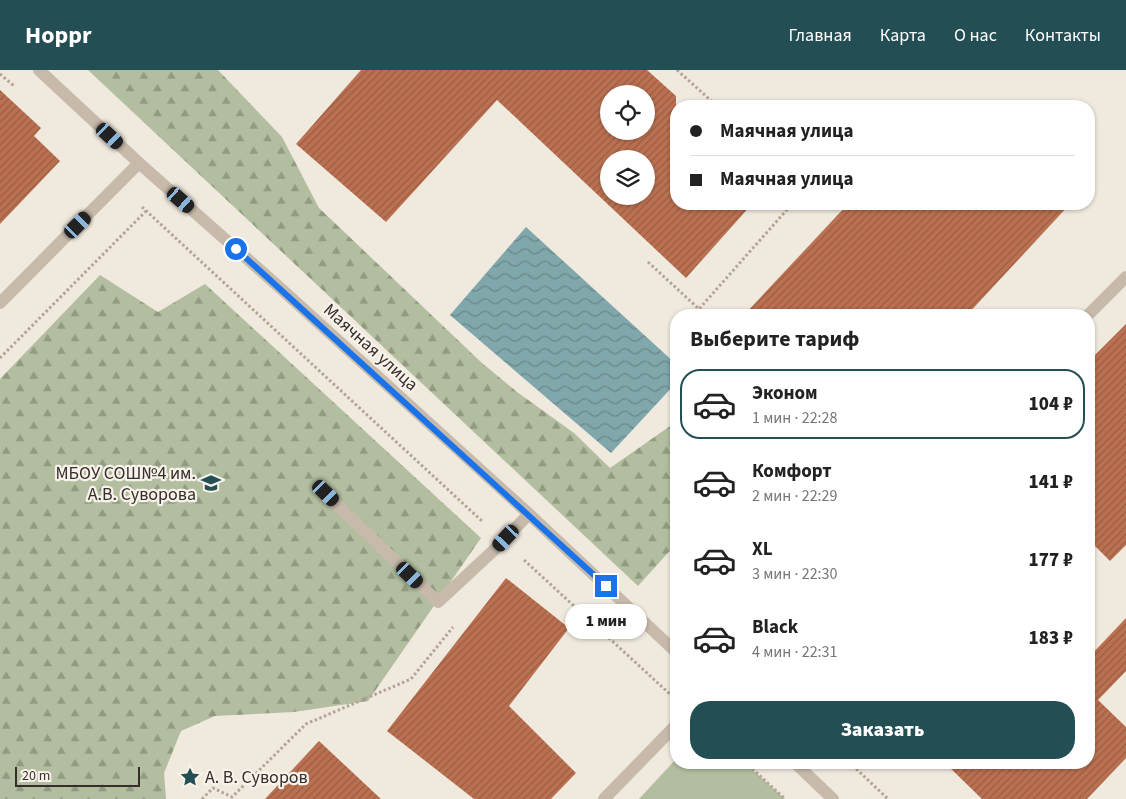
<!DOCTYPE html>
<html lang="ru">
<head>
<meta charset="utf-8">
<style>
  :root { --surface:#fff; --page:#f6f6f6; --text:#222; --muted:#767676; --line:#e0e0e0; --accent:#234e54 }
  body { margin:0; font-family:"Source Sans 3",sans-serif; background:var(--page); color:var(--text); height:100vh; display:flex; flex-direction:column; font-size:19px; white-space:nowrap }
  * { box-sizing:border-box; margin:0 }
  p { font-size:16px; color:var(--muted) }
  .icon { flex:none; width:28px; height:28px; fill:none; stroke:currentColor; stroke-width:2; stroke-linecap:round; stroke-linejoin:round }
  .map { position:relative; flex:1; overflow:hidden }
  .details { position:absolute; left:670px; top:239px; width:425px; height:460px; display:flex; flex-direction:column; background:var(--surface); border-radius:20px; box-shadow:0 1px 4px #0004 }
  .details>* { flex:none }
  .hud { position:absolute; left:670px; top:30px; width:425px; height:110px; border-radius:20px; box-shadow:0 1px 4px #0004; display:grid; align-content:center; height:110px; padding:0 20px; background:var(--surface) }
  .fabs { position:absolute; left:600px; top:15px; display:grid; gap:10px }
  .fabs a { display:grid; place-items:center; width:55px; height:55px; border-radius:50%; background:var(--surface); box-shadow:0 1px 4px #0004; font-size:25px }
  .scale { position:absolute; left:15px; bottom:12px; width:125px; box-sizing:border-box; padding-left:5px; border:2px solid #362e2a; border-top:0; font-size:14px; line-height:18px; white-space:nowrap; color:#362e2a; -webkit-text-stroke:4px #f8f3ea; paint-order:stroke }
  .end { position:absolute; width:22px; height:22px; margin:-11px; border:6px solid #1a73e8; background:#fff; box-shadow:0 0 0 2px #fff }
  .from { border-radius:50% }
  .bubble { position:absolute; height:35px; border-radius:18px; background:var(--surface); box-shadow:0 1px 4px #0004; font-size:16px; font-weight:800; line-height:35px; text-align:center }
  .car { position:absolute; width:15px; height:30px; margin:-15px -8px; border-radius:6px; box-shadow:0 0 4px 1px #0007; background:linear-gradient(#222 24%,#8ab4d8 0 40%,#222 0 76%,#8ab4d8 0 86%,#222 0) }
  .hud b { display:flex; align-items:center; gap:18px; height:48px; font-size:19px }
  .hud b+b { border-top:1px solid var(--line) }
  .hud i { width:12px; height:12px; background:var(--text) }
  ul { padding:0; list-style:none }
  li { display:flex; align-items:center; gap:15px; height:70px; margin:0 10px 8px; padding:0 10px; border:2px solid transparent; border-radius:20px }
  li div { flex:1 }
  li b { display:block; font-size:19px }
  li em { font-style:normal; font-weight:800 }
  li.current { border-color:var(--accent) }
  li>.icon { width:45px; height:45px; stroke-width:1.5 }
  h2 { padding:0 20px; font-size:22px; line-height:60px }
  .cta { display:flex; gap:10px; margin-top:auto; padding:10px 20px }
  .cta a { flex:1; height:58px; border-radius:20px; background:var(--accent); color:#fff; font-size:20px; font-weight:800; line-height:58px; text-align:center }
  header { display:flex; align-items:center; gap:30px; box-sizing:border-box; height:70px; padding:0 25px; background:var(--accent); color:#fff }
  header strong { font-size:24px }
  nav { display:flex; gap:28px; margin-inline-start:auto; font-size:18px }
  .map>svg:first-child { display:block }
  .green { fill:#b2be9f }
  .forest { fill:url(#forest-firs) }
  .water { fill:url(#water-waves) }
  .building { fill:url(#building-hatch); fill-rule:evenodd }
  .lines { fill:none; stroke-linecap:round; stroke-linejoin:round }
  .path { stroke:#b3a495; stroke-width:3; stroke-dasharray:2.5 2.5; stroke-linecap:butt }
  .minor { stroke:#c8baab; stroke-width:12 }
  .route { stroke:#1a73e8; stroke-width:6 }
  .labels { text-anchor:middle; stroke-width:4.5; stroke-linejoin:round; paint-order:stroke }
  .street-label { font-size:18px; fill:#362e2a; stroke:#f8f3ea }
  .poi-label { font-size:18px; fill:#362e2a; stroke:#f8f3ea; text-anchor:end }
</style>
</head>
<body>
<header>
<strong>Hoppr</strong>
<nav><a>Главная</a><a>Карта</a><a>О нас</a><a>Контакты</a></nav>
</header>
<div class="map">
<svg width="1126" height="729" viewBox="0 0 1126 729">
  <defs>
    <pattern id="forest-firs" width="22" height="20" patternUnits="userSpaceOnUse" patternTransform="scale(1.25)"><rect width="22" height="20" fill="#b2be9f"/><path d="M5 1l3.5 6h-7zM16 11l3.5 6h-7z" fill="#929b82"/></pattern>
    <pattern id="water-waves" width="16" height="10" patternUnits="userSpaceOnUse" patternTransform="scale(1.25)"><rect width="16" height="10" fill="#80a7ab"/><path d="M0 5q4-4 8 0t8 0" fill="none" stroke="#6a888b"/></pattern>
    <pattern id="building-hatch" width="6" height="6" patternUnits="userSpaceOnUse" patternTransform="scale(1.25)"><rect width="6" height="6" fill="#bb7151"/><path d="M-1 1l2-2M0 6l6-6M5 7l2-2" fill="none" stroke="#995d43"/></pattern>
  </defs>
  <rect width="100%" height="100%" fill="#f0e9de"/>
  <path class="green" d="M 676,689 L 676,692 L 745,693 L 785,729 L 639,729 Z"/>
  <g class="forest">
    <path d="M 88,0 L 218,0 L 282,67 L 319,138 L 482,293 L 517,322 L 574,363 L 610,398 L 676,352 L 676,474 L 638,516 Z"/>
    <path d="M 100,205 L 158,242 L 205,214 L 481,468 L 368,631 L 294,642 L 215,646 L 181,661 L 164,703 L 166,729 L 0,729 L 0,309 Z"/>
  </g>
  <path class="water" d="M 526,157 L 676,294 L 676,313 L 611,383 L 450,245 Z"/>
  <g class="building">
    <path d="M 361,0 L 647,0 L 676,26 L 676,134 L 752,134 L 686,208 L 497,30 L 386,152 L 296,74 ZM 609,24 L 646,24 L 646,61 L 609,61 ZM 609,89 L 646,89 L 646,126 L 609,126 Z"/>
    <path d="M 0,20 L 41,58 L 34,66 L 60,91 L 0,154 Z"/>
    <path d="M 848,134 L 1070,134 L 967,245 L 744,245 Z"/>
    <path d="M 1126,254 L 1126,475 L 1110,491 L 1089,470 L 1089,291 Z"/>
    <path d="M 506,508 L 569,558 L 509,636 L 576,703 L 551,729 L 474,729 L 387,661 Z"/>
    <path d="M 1126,548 L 1126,601 L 1098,630 L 1126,657 L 1126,688 L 1087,729 L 982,729 L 944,692 L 1089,692 L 1089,587 Z"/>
    <path d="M 319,671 L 381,729 L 265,729 Z"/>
  </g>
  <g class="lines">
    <g class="path">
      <path d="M 677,0 L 717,36"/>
      <path d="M 0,4 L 14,16"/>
      <path d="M 142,137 L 483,452"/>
      <path d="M 648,192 L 699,239 L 792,134"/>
      <path d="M 0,288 L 146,141"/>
      <path d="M 524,490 L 672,626"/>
      <path d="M 745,692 L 785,729"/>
      <path d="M 849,692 L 888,729"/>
      <path d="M 202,729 L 213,718 L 232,727 L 306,654 L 411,609 L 453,557"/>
    </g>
    <g class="minor">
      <path d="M 39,0 L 139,93 L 278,216 L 529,444 L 676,582"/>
      <path d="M 0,233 L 139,93"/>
      <path d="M 1088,245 L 1126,207"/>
      <path d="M 325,423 L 438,532 L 494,480 L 529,444"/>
      <path d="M 794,692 L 833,729"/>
      <path d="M 604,729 L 676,655"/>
    </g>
  </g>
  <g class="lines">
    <path class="route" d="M 236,179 L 606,516"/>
  </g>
  <defs>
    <symbol id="school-bare" viewBox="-9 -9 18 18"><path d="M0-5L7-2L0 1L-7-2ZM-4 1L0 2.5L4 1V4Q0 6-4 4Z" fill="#234e54" stroke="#f8f3ea" stroke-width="2.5" paint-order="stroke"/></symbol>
    <symbol id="sight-bare" viewBox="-9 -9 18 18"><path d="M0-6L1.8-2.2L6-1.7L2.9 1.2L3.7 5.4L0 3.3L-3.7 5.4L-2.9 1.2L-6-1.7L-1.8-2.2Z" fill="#234e54" stroke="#f8f3ea" stroke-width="2.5" paint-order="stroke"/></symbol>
  </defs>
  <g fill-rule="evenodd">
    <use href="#school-bare" x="197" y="399" width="28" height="28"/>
    <use href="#sight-bare" x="176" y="693" width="28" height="28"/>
  </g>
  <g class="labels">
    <g class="street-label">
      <text transform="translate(371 277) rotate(42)" y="6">Маячная улица</text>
    </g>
    <g class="poi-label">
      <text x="196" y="409">МБОУ СОШ№4 им.<tspan x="196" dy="21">А.В. Суворова</tspan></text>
      <text x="205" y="713" text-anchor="start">А. В. Суворов</text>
    </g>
  </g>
</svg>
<div class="fabs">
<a><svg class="icon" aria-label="locate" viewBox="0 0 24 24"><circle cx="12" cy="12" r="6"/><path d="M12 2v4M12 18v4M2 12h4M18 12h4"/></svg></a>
<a><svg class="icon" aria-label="layers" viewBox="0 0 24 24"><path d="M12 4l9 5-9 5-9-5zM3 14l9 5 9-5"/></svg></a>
</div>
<div class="scale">20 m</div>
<i class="end from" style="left:236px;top:179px"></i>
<i class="end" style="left:606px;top:516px"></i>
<div class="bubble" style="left:565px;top:534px;width:82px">1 мин</div>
<i class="car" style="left:110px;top:66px;rotate:133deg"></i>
<i class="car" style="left:181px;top:130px;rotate:131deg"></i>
<i class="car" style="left:78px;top:155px;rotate:45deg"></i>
<i class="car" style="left:326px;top:423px;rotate:134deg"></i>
<i class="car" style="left:506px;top:468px;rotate:223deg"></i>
<i class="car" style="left:410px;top:505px;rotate:134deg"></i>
<div class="hud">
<b><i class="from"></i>Маячная улица</b>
<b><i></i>Маячная улица</b>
</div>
<section class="details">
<h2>Выберите тариф</h2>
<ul>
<li class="current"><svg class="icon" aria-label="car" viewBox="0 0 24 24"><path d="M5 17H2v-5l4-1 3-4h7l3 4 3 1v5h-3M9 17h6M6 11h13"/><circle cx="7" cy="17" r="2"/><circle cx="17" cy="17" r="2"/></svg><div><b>Эконом</b><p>1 мин · 22:28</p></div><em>104 ₽</em></li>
<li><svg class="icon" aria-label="car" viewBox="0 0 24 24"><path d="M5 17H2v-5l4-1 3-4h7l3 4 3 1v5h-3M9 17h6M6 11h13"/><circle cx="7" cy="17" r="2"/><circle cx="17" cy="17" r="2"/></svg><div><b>Комфорт</b><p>2 мин · 22:29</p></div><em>141 ₽</em></li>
<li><svg class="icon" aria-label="car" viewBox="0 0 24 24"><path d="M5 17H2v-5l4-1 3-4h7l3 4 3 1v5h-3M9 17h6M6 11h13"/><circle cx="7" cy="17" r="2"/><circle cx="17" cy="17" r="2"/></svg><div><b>XL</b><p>3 мин · 22:30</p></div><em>177 ₽</em></li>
<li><svg class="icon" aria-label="car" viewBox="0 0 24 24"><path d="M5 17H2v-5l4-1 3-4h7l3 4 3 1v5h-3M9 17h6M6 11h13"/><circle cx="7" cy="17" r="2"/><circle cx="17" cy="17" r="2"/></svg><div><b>Black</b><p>4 мин · 22:31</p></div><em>183 ₽</em></li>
</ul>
<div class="cta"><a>Заказать</a></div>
</section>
</div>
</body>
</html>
